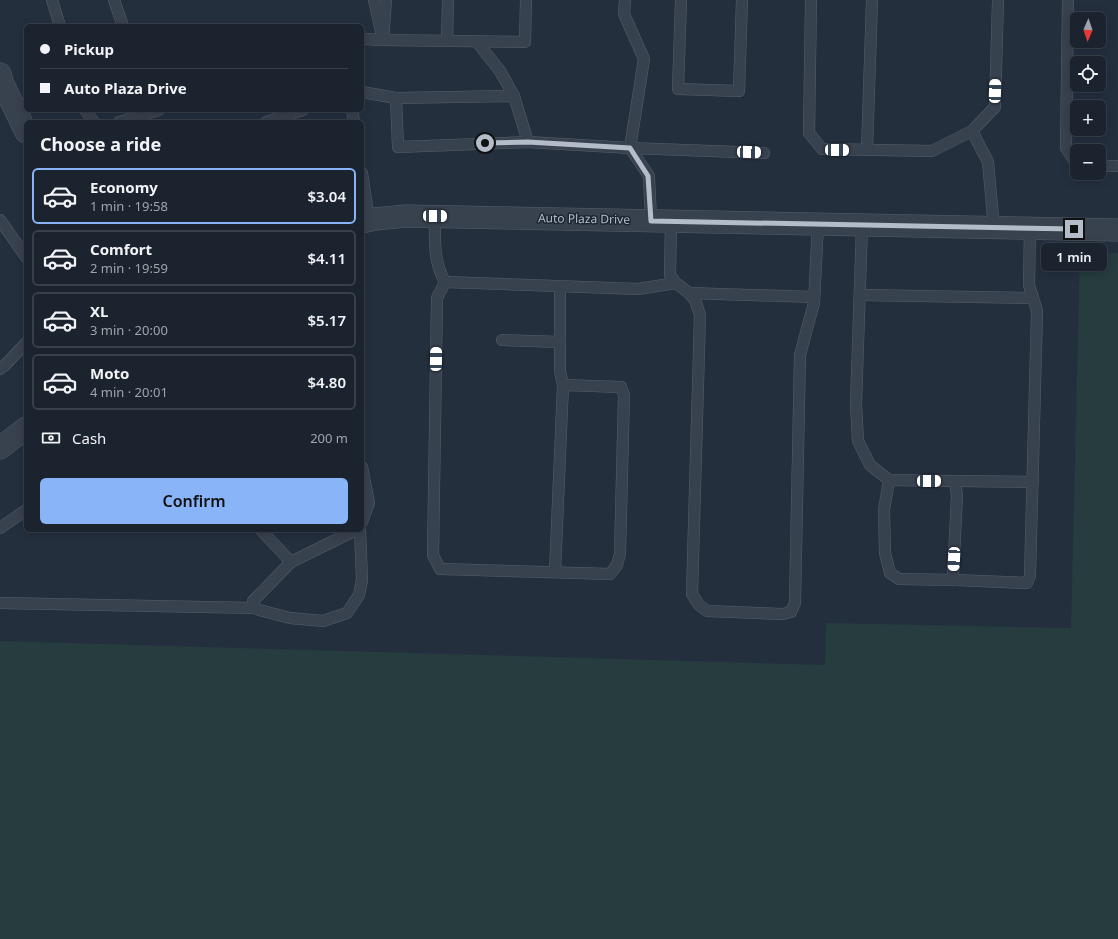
<!DOCTYPE html>
<html lang="en">
<head>
<meta charset="utf-8">
<style>
  :root { --surface:#1b232e; --page:#282f3a; --text:#f1f3f6; --muted:#a0a4aa; --line:#39404a; --accent:#8ab4f8 }
  body { margin:0; font-family:"Noto Sans",sans-serif; background:var(--page); color:var(--text); height:100vh; display:flex; flex-direction:column; font-size:15px; white-space:nowrap }
  * { box-sizing:border-box; margin:0 }
  p { font-size:13px; color:var(--muted) }
  .icon { flex:none; width:22px; height:22px; fill:none; stroke:currentColor; stroke-width:2; stroke-linecap:round; stroke-linejoin:round }
  .map { position:relative; flex:1; overflow:hidden }
  .details { position:absolute; left:24px; top:120px; width:340px; height:412px; display:flex; flex-direction:column; background:var(--surface); border-radius:6px; box-shadow:0 2px 10px #0003,0 0 0 1px var(--line) }
  .details>* { flex:none }
  .guide { position:absolute; left:24px; top:24px; width:340px; height:88px; border-radius:6px; box-shadow:0 2px 10px #0003,0 0 0 1px var(--line); display:grid; align-content:center; height:88px; padding:0 16px; background:var(--surface) }
  .needle { width:26px; rotate:182deg }
  .controls { position:absolute; left:1070px; top:12px; display:grid; gap:8px }
  .controls a { display:grid; place-items:center; width:36px; height:36px; border-radius:6px; background:var(--surface); box-shadow:0 2px 10px #0003,0 0 0 1px var(--line); font-size:20px }
  .end { position:absolute; width:18px; height:18px; margin:-9px; border:5px solid #b4bcc9; background:#111; box-shadow:0 0 0 2px #111 }
  .from { border-radius:50% }
  .bubble { position:absolute; height:28px; border-radius:6px; background:var(--surface); box-shadow:0 2px 10px #0003,0 0 0 1px var(--line); font-size:13px; font-weight:600; line-height:28px; text-align:center }
  .car { position:absolute; width:12px; height:24px; margin:-12px -6px; border-radius:5px; box-shadow:0 0 3px 1px #0007; background:linear-gradient(#fff 24%,#345 0 40%,#fff 0 76%,#345 0 86%,#fff 0) }
  .guide b { display:flex; align-items:center; gap:14px; height:38px; font-size:15px }
  .guide b+b { border-top:1px solid var(--line) }
  .guide i { width:10px; height:10px; background:var(--text) }
  ul { padding:0; list-style:none }
  li { display:flex; align-items:center; gap:12px; height:56px; margin:0 8px 6px; padding:0 8px; border:2px solid var(--line); border-radius:6px }
  li div { flex:1 }
  li b { display:block; font-size:15px }
  li em { font-style:normal; font-weight:600 }
  li.active { border-color:var(--accent) }
  li>.icon { width:36px; height:36px; stroke-width:1.5 }
  h2 { padding:0 16px; font-size:18px; line-height:48px }
  .pay { display:flex; align-items:center; gap:10px; height:44px; padding:0 16px; font-size:15px }
  .pay p { margin-inline-start:auto }
  .primary-button { display:flex; gap:8px; margin-top:auto; padding:8px 16px }
  .primary-button a { flex:1; height:46px; border-radius:6px; background:var(--accent); color:#111; font-size:16px; font-weight:600; line-height:46px; text-align:center }
  .map>svg:first-child { display:block }
  .green { fill:#263c3f }
  .lines { fill:none; stroke-linecap:round; stroke-linejoin:round }
  .service-casing { stroke:#565f6c; stroke-width:12 }
  .minor-casing { stroke:#565f6c; stroke-width:23 }
  .tertiary-casing { stroke:#565f6c; stroke-width:23 }
  .service { stroke:#38414e; stroke-width:11 }
  .minor { stroke:#38414e; stroke-width:22 }
  .tertiary { stroke:#38414e; stroke-width:22 }
  .route { stroke:#b4bcc9; stroke-width:5 }
  .labels { text-anchor:middle; stroke-width:3; stroke-linejoin:round; paint-order:stroke }
  .street-label { font-size:12px; fill:#b4bcc9; stroke:#1d2633 }
</style>
</head>
<body>
<div class="map">
<svg width="1118" height="939" viewBox="0 0 1118 939">
  <rect width="100%" height="100%" fill="#242f3e"/>
  <path class="green" d="M 1080,252 L 1118,253 L 1118,939 L 0,939 L 0,641 L 825,665 L 826,623 L 1071,628 Z"/>
  <g class="lines">
    <defs>
      <g id="service">
        <path d="M 52,0 L 60,26"/>
        <path d="M 114,0 L 123,26"/>
        <path d="M 374,0 L 383,40 L 525,42 L 526,0"/>
        <path d="M 625,0 L 624,14 L 644,59 L 630,148 L 649,176 L 651,221"/>
        <path d="M 681,0 L 678,89 L 739,91 L 742,0"/>
        <path d="M 811,0 L 809,133 L 822,149 L 932,151 L 972,131 L 995,107 L 998,0"/>
        <path d="M 1068,0 L 1066,148 L 1074,160 L 1077,161"/>
        <path d="M 362,39 L 383,40 L 386,0"/>
        <path d="M 447,41 L 448,0"/>
        <path d="M 477,42 L 500,71 L 514,96"/>
        <path d="M 362,92 L 396,98"/>
        <path d="M 85,110 L 94,122"/>
        <path d="M 352,110 L 354,122"/>
        <path d="M 119,122 L 159,110"/>
        <path d="M 266,122 L 303,110"/>
        <path d="M 972,131 L 988,162 L 994,228"/>
        <path d="M 528,142 L 514,96 L 396,98 L 398,147 L 528,142 L 630,148 L 764,153"/>
        <path d="M 867,150 L 872,0"/>
        <path d="M 1099,166 L 1118,166"/>
        <path d="M 362,173 L 369,220"/>
        <path d="M 435,216 C 435,240 433,260 445,282 L 638,289 L 676,283"/>
        <path d="M 0,220 L 26,257"/>
        <path d="M 671,221 L 670,275 L 676,283 L 689,293 L 695,300 L 700,315 L 692,594 L 699,605 L 707,611 L 783,614 L 791,612 L 795,603 L 800,355 L 814,303 L 818,224"/>
        <path d="M 862,225 L 856,404 L 858,441 L 870,465 L 889,480 L 955,481 L 957,496 L 953,575 L 955,580 L 1027,583 L 1030,576 L 1037,311 L 1029,285 L 1030,229"/>
        <path d="M 445,282 L 437,298 L 433,555 L 440,569 L 610,574 L 617,565 L 620,554 L 624,395 L 621,387 L 563,385 L 560,371 L 560,286"/>
        <path d="M 689,293 L 814,297"/>
        <path d="M 860,295 L 1033,298"/>
        <path d="M 502,340 L 560,342"/>
        <path d="M 0,369 L 4,366 L 26,343"/>
        <path d="M 362,467 L 369,503 L 362,522"/>
        <path d="M 889,480 L 884,510 L 885,553 L 890,573 L 899,579 L 955,580"/>
        <path d="M 955,481 L 1033,482"/>
        <path d="M 0,528 L 26,510"/>
        <path d="M 261,530 L 291,562 L 253,601 L 255,608 L 259,610 L 290,618 L 323,621 L 347,613 L 359,595 L 362,580 L 360,530"/>
        <path d="M 291,562 L 356,530"/>
        <path d="M 555,572 L 563,385"/>
        <path d="M 0,603 L 255,608"/>
      </g>
      <path id="minor" d="M 0,74 L 2,82 L 26,132"/>
      <g id="tertiary">
        <path d="M 362,222 L 375,219 L 406,216 L 1118,230"/>
        <path d="M 0,448 L 26,428"/>
      </g>
    </defs>
    <use href="#service" class="service-casing"/>
    <use href="#minor" class="minor-casing"/>
    <use href="#tertiary" class="tertiary-casing"/>
    <use href="#service" class="service"/>
    <use href="#minor" class="minor"/>
    <use href="#tertiary" class="tertiary"/>
  </g>
  <g class="lines">
    <path class="route" d="M 485,143 L 528,142 L 630,148 L 648,176 L 651,221 L 1074,229"/>
  </g>
  <g class="labels">
    <g class="street-label">
      <text transform="translate(584 219) rotate(1)" y="4">Auto Plaza Drive</text>
    </g>
  </g>
</svg>
<div class="controls">
<a><svg class="needle" viewBox="-14 -14 28 28"><path d="M0-13l5 13h-10z" fill="#e53935"/><path d="M0 13l5-13h-10z" fill="#a0a4aa"/></svg></a>
<a><svg class="icon" aria-label="locate" viewBox="0 0 24 24"><circle cx="12" cy="12" r="6"/><path d="M12 2v4M12 18v4M2 12h4M18 12h4"/></svg></a>
<a>+</a>
<a>−</a>
</div>
<i class="end from" style="left:485px;top:143px"></i>
<i class="end" style="left:1074px;top:229px"></i>
<div class="bubble" style="left:1041px;top:243px;width:66px">1 min</div>
<i class="car" style="left:995px;top:91px;rotate:2deg"></i>
<i class="car" style="left:837px;top:150px;rotate:91deg"></i>
<i class="car" style="left:749px;top:152px;rotate:92deg"></i>
<i class="car" style="left:435px;top:216px;rotate:91deg"></i>
<i class="car" style="left:436px;top:359px;rotate:1deg"></i>
<i class="car" style="left:929px;top:481px;rotate:90deg"></i>
<i class="car" style="left:954px;top:559px;rotate:183deg"></i>
<div class="guide">
<b><i class="from"></i>Pickup</b>
<b><i></i>Auto Plaza Drive</b>
</div>
<section class="details">
<h2>Choose a ride</h2>
<ul>
<li class="active"><svg class="icon" aria-label="car" viewBox="0 0 24 24"><path d="M5 17H2v-5l4-1 3-4h7l3 4 3 1v5h-3M9 17h6M6 11h13"/><circle cx="7" cy="17" r="2"/><circle cx="17" cy="17" r="2"/></svg><div><b>Economy</b><p>1 min · 19:58</p></div><em>$3.04</em></li>
<li><svg class="icon" aria-label="car" viewBox="0 0 24 24"><path d="M5 17H2v-5l4-1 3-4h7l3 4 3 1v5h-3M9 17h6M6 11h13"/><circle cx="7" cy="17" r="2"/><circle cx="17" cy="17" r="2"/></svg><div><b>Comfort</b><p>2 min · 19:59</p></div><em>$4.11</em></li>
<li><svg class="icon" aria-label="car" viewBox="0 0 24 24"><path d="M5 17H2v-5l4-1 3-4h7l3 4 3 1v5h-3M9 17h6M6 11h13"/><circle cx="7" cy="17" r="2"/><circle cx="17" cy="17" r="2"/></svg><div><b>XL</b><p>3 min · 20:00</p></div><em>$5.17</em></li>
<li><svg class="icon" aria-label="car" viewBox="0 0 24 24"><path d="M5 17H2v-5l4-1 3-4h7l3 4 3 1v5h-3M9 17h6M6 11h13"/><circle cx="7" cy="17" r="2"/><circle cx="17" cy="17" r="2"/></svg><div><b>Moto</b><p>4 min · 20:01</p></div><em>$4.80</em></li>
</ul>
<div class="pay"><svg class="icon" aria-label="cash" viewBox="0 0 24 24"><path d="M3 7h18v10H3z"/><circle cx="12" cy="12" r="2"/></svg>Cash<p>200 m</p></div>
<div class="primary-button"><a>Confirm</a></div>
</section>
</div>
</body>
</html>
